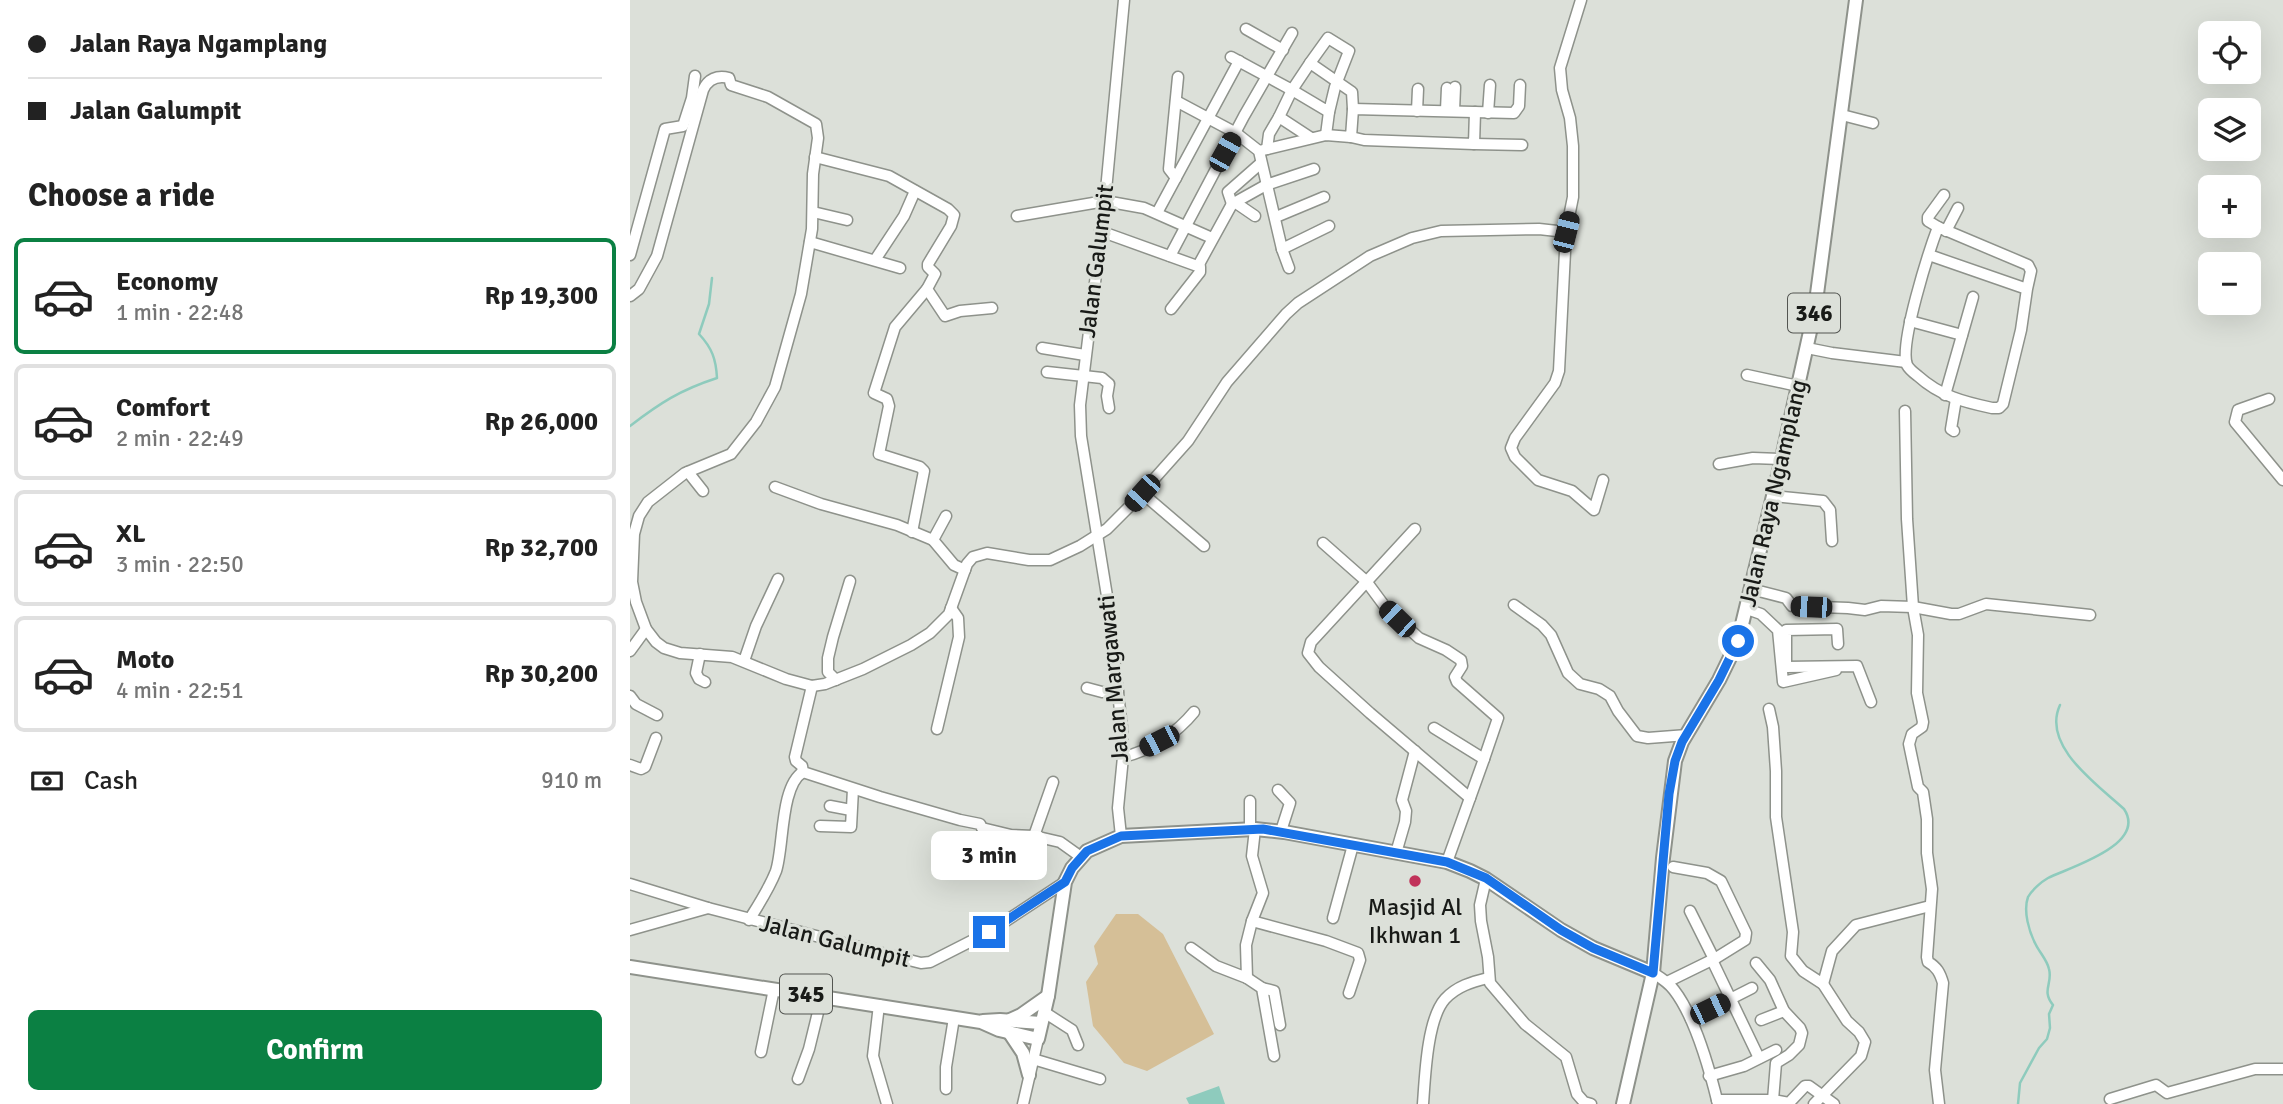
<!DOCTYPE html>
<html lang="en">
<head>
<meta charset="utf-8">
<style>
  :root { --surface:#fff; --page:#f2f2f2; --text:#222; --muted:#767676; --line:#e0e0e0; --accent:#0b8043 }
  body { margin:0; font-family:Signika,sans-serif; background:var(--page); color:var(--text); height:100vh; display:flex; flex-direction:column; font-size:26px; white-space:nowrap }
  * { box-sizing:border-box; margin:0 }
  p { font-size:23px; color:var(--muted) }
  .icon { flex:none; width:38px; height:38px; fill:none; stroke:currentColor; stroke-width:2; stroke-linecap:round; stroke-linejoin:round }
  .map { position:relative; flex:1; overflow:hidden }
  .sheet { display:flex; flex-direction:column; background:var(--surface); width:630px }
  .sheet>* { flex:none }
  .banner { display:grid; align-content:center; height:154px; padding:0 28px; background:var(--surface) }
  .tools { position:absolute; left:1568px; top:21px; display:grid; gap:14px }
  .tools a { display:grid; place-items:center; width:63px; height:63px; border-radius:10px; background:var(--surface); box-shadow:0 7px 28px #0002; font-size:35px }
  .end { position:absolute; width:32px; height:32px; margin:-16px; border:9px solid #1a73e8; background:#fff; box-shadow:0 0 0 4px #fff }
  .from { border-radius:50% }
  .bubble { position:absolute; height:49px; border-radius:10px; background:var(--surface); box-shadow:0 7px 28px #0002; font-size:23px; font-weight:700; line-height:49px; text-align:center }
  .car { position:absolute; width:21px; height:42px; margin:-21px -10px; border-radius:9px; box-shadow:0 0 5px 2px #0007; background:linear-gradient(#222 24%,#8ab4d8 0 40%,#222 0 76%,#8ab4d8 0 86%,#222 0) }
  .banner b { display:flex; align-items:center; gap:24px; height:66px; font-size:26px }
  .banner b+b { border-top:2px solid var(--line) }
  .banner i { width:18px; height:18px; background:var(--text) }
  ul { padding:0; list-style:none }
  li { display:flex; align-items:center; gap:21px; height:116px; margin:0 14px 10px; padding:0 14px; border:4px solid var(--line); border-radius:10px }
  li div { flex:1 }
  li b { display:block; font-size:26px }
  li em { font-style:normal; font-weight:700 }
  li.current { border-color:var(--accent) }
  li>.icon { width:63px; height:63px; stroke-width:1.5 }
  h2 { padding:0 28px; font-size:32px; line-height:84px }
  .pay { display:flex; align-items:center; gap:18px; height:77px; padding:0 28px; font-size:26px }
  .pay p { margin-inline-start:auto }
  .action { display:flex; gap:14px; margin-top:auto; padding:14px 28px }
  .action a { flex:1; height:80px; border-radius:10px; background:var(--accent); color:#fff; font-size:28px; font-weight:700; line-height:80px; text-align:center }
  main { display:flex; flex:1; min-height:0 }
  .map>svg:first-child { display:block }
  .green { fill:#d5bf97 }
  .water { fill:#8ecbbd }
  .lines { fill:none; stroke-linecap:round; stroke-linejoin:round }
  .stream { stroke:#8ecbbd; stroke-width:2.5 }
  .minor-casing { stroke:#8e928b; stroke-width:13 }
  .major-casing { stroke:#8e928b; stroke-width:16 }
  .minor { stroke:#fff; stroke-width:10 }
  .major { stroke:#fff; stroke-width:12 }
  .route { stroke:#1a73e8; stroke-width:9 }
  .poi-dot { fill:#c1325a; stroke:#dce0d9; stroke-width:2.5 }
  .labels { text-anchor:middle; stroke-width:6; stroke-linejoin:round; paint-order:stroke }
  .shield { fill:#dce0d9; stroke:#535551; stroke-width:2 }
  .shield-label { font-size:23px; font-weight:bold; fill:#181a17 }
  .street-label { font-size:24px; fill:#181a17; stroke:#dce0d9 }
  .poi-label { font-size:24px; fill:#181a17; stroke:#dce0d9 }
</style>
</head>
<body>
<main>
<section class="sheet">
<div class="banner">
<b><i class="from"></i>Jalan Raya Ngamplang</b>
<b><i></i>Jalan Galumpit</b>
</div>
<h2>Choose a ride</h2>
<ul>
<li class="current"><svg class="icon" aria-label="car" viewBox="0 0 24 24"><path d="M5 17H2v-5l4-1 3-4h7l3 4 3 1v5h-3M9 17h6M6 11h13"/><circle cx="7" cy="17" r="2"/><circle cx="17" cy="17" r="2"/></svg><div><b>Economy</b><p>1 min · 22:48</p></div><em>Rp 19,300</em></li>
<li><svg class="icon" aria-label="car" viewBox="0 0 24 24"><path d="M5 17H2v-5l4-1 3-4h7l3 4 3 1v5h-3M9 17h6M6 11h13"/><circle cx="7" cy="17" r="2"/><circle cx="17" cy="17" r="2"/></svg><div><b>Comfort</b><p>2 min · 22:49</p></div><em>Rp 26,000</em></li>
<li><svg class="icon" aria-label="car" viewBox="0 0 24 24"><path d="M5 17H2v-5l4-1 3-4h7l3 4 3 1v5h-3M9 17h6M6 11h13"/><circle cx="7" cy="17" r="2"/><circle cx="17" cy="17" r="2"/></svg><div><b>XL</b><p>3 min · 22:50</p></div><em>Rp 32,700</em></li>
<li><svg class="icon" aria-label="car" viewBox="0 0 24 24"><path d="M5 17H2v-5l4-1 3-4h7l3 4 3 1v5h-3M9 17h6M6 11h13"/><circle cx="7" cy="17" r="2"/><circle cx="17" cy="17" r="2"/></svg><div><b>Moto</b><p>4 min · 22:51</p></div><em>Rp 30,200</em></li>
</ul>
<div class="pay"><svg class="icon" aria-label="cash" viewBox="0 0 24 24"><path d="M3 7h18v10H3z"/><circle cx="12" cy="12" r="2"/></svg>Cash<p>910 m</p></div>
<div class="action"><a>Confirm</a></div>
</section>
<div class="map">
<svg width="1653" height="1104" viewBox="0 0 1653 1104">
  <rect width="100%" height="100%" fill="#dce0d9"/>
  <path class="green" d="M 486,914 L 508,914 L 533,934 L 584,1034 L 517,1071 L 494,1063 L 463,1026 L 456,982 L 468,964 L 464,946 Z"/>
  <path class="water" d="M 589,1086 L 595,1104 L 559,1104 L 556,1098 Z"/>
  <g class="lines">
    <g class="stream">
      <path d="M 0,426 C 30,403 50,390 87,378 C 86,359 82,348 69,334 L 79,304 L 82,278"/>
      <path d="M 1388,1104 L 1390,1083 L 1409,1048 L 1417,1039 L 1420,1028 L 1419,1014 L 1423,1005 C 1411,990 1423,984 1419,969 C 1417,960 1410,953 1406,945 C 1399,932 1393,911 1398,897 C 1402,890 1411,882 1418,878 C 1438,868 1518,845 1494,809 C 1468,785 1411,746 1430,705"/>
    </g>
    <defs>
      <g id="minor">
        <path d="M 951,0 L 930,68 L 932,90 L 940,118 L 943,146 L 943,197 L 936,232 L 929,371 L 925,383 L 885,438 L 881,448 L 885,457 L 908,480 L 942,491 L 964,510 L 973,480"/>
        <path d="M 616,29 L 653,50"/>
        <path d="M 601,57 L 662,90 L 680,63 L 722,92 L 723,109"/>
        <path d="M 680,63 L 698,38 L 719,51 L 705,87 L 699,112 L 662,90 L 649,117 L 681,138"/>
        <path d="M 546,101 L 606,133 L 629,151 L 652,249 L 699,226"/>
        <path d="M 816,110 L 817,88"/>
        <path d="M 787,111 L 788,89"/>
        <path d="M 824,111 L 825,87"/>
        <path d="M 858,113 L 860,85"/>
        <path d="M 1212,115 L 1243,123"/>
        <path d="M 696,135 L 699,112"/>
        <path d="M 721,137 L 734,140 L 844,144 L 845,112"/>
        <path d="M 844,144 L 892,145"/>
        <path d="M 637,149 L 639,134 L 649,117"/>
        <path d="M 629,151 L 696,135 L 721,137 L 723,109 L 884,113 L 889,106 L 890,85"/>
        <path d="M 185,157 L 259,176 L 318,209 L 324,215 L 321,226 L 298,264 L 298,267 L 305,274 L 297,289 L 315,316 L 330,311 L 362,308"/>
        <path d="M 546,178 L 539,169 L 548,77"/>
        <path d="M 606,203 L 625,216"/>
        <path d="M 602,204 L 598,192 L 631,163"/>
        <path d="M 183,212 L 217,220"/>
        <path d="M 527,213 L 609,61"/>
        <path d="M 387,216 L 475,201 L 514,208 L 582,238"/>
        <path d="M 646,217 L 694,197"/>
        <path d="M 1308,227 L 1298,221 L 1298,217 L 1314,195"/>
        <path d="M 470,231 L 570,267 L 570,272 L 541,309"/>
        <path d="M 1316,231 L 1328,208"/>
        <path d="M 180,242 L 270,268"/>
        <path d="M 652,249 L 659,268"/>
        <path d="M 0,255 L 35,129 L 53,126 L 62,98 L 65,76"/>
        <path d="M 1299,255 L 1397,289 L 1391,330 L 1373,404 L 1369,408 L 1362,408 C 1334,402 1310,396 1288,376 C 1284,373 1279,369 1277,365 C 1269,344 1299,251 1308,227 L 1398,265 L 1401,271 L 1397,289"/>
        <path d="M 540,256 L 614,116 L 662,33"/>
        <path d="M 245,260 L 274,216 L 285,191"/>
        <path d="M 568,266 L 602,204 L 636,185 L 684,169"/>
        <path d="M 0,296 L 9,289 L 27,256 L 73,90 C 78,79 87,75 99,78 L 101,85 L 138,97 L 186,124 L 188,138 L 183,174 L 182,229 L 171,294 L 145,387 L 126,422 L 101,454 L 55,473 L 18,502 L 9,516 L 4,534 L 2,582 L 6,602 L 16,629 L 26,642 L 34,648 L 50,653 L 102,657 L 156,679 L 182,686 L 195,684 L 233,669 L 281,645 L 300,633 L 319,614 L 337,564 L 343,557 L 357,553 L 399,560 L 420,560 L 450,546 L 477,529 L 500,506 L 558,441 L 597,382 L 656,314 L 668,303 L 740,256 L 782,238 L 811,231 L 909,229 L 936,232"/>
        <path d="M 1280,321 L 1332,335"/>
        <path d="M 412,348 L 455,355"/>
        <path d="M 1177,348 L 1202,353 L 1276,362"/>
        <path d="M 417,372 L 472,378 L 479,384 L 477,396 L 479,408"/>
        <path d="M 1117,375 L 1168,386"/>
        <path d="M 1315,395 L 1343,297"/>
        <path d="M 1639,399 L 1608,410 L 1605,422 L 1653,480"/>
        <path d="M 1275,411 L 1277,519 L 1283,607 L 1288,635 L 1287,693 L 1293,722 L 1292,727 L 1282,734 L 1279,744 L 1288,787 L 1293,792 L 1297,819 L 1297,853 L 1302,889 L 1297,957 L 1298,962 C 1307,967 1310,973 1313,983 L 1305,1070 L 1309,1104"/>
        <path d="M 1324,431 L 1321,429 L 1326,399"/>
        <path d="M 1089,464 L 1123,458 L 1152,459"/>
        <path d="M 58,472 L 73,491"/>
        <path d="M 145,487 L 191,504 L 267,525 L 303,540"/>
        <path d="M 512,493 L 574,546"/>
        <path d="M 1143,496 L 1193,501 L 1200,510 L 1202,541"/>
        <path d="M 316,516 L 303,540 L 324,565 L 335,570"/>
        <path d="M 785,529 L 681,642 L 678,653 L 689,667 L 740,713 L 840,798"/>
        <path d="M 282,532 L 294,471 L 290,467 L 249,454 L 259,406 L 257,399 L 244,393 L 265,327 L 297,289"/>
        <path d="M 693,543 L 736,581 L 756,608 L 789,638 L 816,650 L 831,660 L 832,666 L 825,677 L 827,682 L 868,718 L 854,759"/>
        <path d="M 1121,589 L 1156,598 L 1162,606 L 1218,608 L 1235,610 L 1251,606 L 1283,607 L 1321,614 L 1329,614 L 1356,604 L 1460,615"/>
        <path d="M 884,605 L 912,625 L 921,635 L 938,673 L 950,684 L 969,689 L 980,696 L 988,711 L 1007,736 L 1018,738 L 1057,735"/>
        <path d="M 1117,609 L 1131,614 L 1148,630 L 1153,682 L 1206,670"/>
        <path d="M 1208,644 L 1207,629 L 1156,630 L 1156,667 L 1227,666 L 1241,702"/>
        <path d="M 0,651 L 16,629"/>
        <path d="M 70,654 L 66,673 L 69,679 L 75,682"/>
        <path d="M 114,661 L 126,626 L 148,579"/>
        <path d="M 206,680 L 198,672 L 198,658 L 203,637 L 220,581"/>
        <path d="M 182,686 L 165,757 L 166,761 L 172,766 L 173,772 L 250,797 L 330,820 L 350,824 L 352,828 L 381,835 L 404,836"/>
        <path d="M 457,688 L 472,692 L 488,692"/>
        <path d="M 0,696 L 6,704 L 27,715"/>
        <path d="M 1139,709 L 1143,727 L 1146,771 L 1146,817 L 1163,932 L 1161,956 L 1173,971 L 1193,984 L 1217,1021 L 1229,1032 L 1235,1042 L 1231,1056 L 1184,1104"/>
        <path d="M 804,728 L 854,759 L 817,862"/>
        <path d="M 307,729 L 329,637 L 328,618 L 321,608"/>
        <path d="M 493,757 C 520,751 547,733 564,712"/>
        <path d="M 0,765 L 11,769 L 15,767 L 26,738"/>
        <path d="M 423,782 L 404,836 L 430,842 L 451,857"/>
        <path d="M 648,790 L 660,803 L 651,831"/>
        <path d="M 620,801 L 620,829"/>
        <path d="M 200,806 L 221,810"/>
        <path d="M 190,826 L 221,827 L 223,789"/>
        <path d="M 491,836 L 488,808 L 493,757 L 492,728 L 477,596 L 451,436 L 450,405 L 475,201 L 494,0"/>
        <path d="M 766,853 L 775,822 L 776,811 L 772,800 L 785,751"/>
        <path d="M 856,879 L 850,905 L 851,921 L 858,957 L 860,983 L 895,1024 L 936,1057 L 947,1094 L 954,1102 L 961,1104"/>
        <path d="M 0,884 L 78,908"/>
        <path d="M 1060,911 L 1084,959"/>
        <path d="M 703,918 L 723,845"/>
        <path d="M 119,920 C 129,904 139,889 146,871 C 154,847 150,786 173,772"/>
        <path d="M 622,921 L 696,941 L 728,953 L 730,960 L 719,993"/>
        <path d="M 0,930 L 78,908 L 271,958 L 291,963 L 300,962 L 359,932 L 435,882"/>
        <path d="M 561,948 L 586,966 L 617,978 L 616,945 L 622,921 L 633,893 L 622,856 L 625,829"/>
        <path d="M 1082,960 L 1129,1058"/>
        <path d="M 1126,963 L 1140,980 L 1154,1011 L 1170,1028 L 1172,1033 L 1169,1045 L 1159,1055 L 1146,1063 L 1143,1100"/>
        <path d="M 1023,973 C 1031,978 1038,982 1044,990 C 1065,1017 1080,1071 1088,1104"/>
        <path d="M 617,978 L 632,988 L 644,1056"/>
        <path d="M 1037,982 L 1086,958 L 1115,940 L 1116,933 L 1091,881 L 1077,873 L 1043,867"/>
        <path d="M 1193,984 L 1202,951 L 1226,925 L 1300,906"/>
        <path d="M 632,988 L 644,991 L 650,1025"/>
        <path d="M 249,1005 L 243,1056 L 257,1104"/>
        <path d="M 414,1012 L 442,1030 L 448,1045"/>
        <path d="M 1061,1019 L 1122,988"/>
        <path d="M 1131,1020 L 1154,1011"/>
        <path d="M 131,1052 L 144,989"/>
        <path d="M 403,1059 L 470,1079"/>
        <path d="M 1079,1076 L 1114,1066 L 1146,1050"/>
        <path d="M 168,1079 L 179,1049 L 192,996"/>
        <path d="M 316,1089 L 316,1067 L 324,1018"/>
        <path d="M 1480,1099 L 1526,1085 L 1537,1093 L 1625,1069 L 1653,1069"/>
        <path d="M 1087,1100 L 1143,1100 L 1159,1103 L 1175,1086 L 1179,1086 L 1204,1104"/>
        <path d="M 393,1104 L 408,1039"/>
        <path d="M 793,1104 C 795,1077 797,1019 815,999 C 827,986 842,982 858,978"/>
      </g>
      <g id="major">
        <path d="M 0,967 L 351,1022 L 369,1030 L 408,1039 L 418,996 L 435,882 L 442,868 L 457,851 L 491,836 L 625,829 L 654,832 L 817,862 L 840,871 L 856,879 L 931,930 L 963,948 L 1023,973"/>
        <path d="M 380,1020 L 391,1015 L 418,996"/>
        <path d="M 353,1021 L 370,1020 L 411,1023"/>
        <path d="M 379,1032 L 393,1053 L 399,1075"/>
        <path d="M 993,1104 L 1023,973 L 1033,858 L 1045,761 L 1052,742 L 1089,680 L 1108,641 L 1150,467 L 1185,309 L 1226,0"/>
      </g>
    </defs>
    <use href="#minor" class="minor-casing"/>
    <use href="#major" class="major-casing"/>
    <use href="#minor" class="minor"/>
    <use href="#major" class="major"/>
  </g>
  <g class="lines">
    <path class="route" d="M 359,932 L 435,882 L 442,868 L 457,851 L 491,836 L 633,829 L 817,862 L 856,878 L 931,930 L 963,948 L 1023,973 L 1039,794 L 1045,761 L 1052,742 L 1089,680 L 1108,641"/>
  </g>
  <circle class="poi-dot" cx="785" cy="881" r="7"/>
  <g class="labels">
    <g class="shield">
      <rect x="1158" y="293.5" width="52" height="39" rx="5"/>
      <rect x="150" y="974.5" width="52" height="39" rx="5"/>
    </g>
    <g class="shield-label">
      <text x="1184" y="321">346</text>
      <text x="176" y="1002">345</text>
    </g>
    <g class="street-label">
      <text transform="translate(466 261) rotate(-83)" y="8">Jalan Galumpit</text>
      <text transform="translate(1143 493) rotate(-77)" y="8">Jalan Raya Ngamplang</text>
      <text transform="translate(483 679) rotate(-95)" y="8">Jalan Margawati</text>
      <text transform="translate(205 941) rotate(14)" y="8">Jalan Galumpit</text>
    </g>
    <g class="poi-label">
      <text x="785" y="915">Masjid Al<tspan x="785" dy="28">Ikhwan 1</tspan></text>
    </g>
  </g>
</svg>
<div class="tools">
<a><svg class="icon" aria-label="locate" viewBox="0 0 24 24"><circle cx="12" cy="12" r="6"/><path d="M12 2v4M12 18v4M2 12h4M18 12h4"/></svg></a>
<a><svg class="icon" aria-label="layers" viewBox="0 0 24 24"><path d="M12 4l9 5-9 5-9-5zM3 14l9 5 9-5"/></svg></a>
<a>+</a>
<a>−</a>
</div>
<i class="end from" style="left:1108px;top:641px"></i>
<i class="end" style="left:359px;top:932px"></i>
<div class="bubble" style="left:301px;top:831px;width:116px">3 min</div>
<i class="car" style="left:595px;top:152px;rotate:29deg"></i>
<i class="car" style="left:936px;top:232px;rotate:14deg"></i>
<i class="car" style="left:512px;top:493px;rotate:222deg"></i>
<i class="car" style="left:1181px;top:607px;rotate:272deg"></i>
<i class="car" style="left:767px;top:619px;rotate:314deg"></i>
<i class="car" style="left:529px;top:741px;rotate:243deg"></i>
<i class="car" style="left:1080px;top:1009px;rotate:64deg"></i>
</div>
</main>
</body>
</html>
